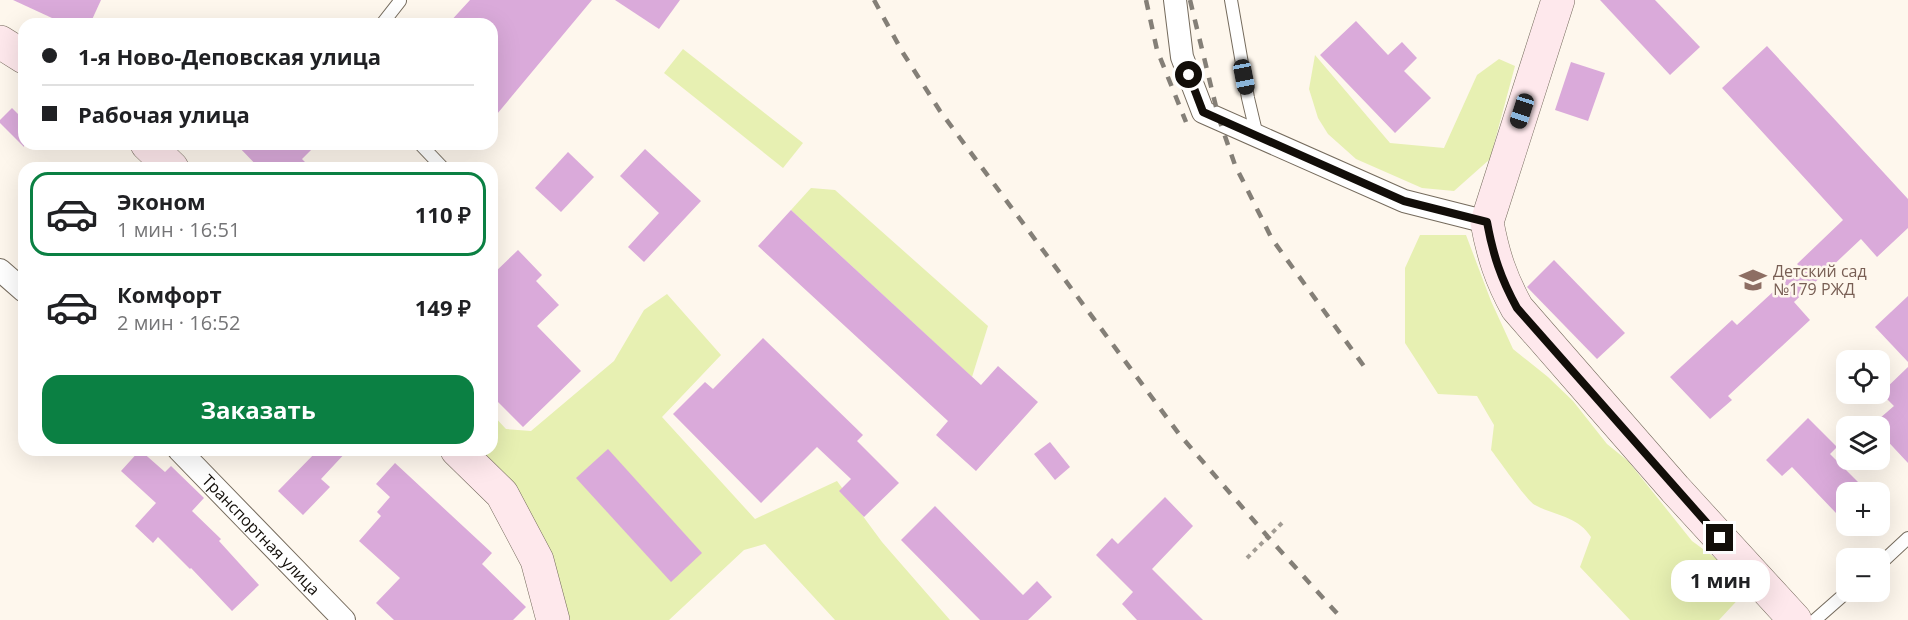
<!DOCTYPE html>
<html lang="ru">
<head>
<meta charset="utf-8">
<style>
  :root { --surface:#fff; --page:#f2f2f2; --text:#202124; --muted:#757577; --line:#e0e0e0; --accent:#0b8043 }
  body { margin:0; font-family:"Open Sans",sans-serif; background:var(--page); color:var(--text); height:100vh; display:flex; flex-direction:column; font-size:22px; white-space:nowrap }
  * { box-sizing:border-box; margin:0 }
  p { font-size:20px; color:var(--muted) }
  .icon { flex:none; width:33px; height:33px; fill:none; stroke:currentColor; stroke-width:2; stroke-linecap:round; stroke-linejoin:round }
  .map { position:relative; flex:1; overflow:hidden }
  .details { position:absolute; left:18px; top:162px; width:480px; height:294px; display:flex; flex-direction:column; background:var(--surface); border-radius:18px; box-shadow:0 6px 24px #0002 }
  .details>* { flex:none }
  .hud { position:absolute; left:18px; top:18px; width:480px; height:132px; border-radius:18px; box-shadow:0 6px 24px #0002; display:grid; align-content:center; height:132px; padding:0 24px; background:var(--surface) }
  .controls { position:absolute; left:1836px; top:350px; display:grid; gap:12px }
  .controls a { display:grid; place-items:center; width:54px; height:54px; border-radius:12px; background:var(--surface); box-shadow:0 6px 24px #0002; font-size:30px }
  .end { position:absolute; width:27px; height:27px; margin:-14px; border:8px solid #120e09; background:#fff; box-shadow:0 0 0 3px #fff }
  .from { border-radius:50% }
  .bubble { position:absolute; height:42px; border-radius:18px; background:var(--surface); box-shadow:0 6px 24px #0002; font-size:20px; font-weight:700; line-height:42px; text-align:center }
  .car { position:absolute; width:18px; height:36px; margin:-18px -9px; border-radius:8px; box-shadow:0 0 4px 2px #0007; background:linear-gradient(#222 24%,#8ab4d8 0 40%,#222 0 76%,#8ab4d8 0 86%,#222 0) }
  .hud b { display:flex; align-items:center; gap:21px; height:57px; font-size:22px }
  .hud b+b { border-top:2px solid var(--line) }
  .hud i { width:15px; height:15px; background:var(--text) }
  ul { padding:10px 0 0; list-style:none }
  li { display:flex; align-items:center; gap:18px; height:84px; margin:0 12px 9px; padding:0 12px; border:3px solid transparent; border-radius:18px }
  li div { flex:1 }
  li b { display:block; font-size:22px }
  li em { font-style:normal; font-weight:700 }
  li.current { border-color:var(--accent) }
  li>.icon { width:54px; height:54px; stroke-width:1.5 }
  .button { display:flex; gap:12px; margin-top:auto; padding:12px 24px }
  .button a { flex:1; height:69px; border-radius:18px; background:var(--accent); color:#fff; font-size:24px; font-weight:700; line-height:69px; text-align:center }
  .map>svg:first-child { display:block }
  .green { fill:#e7f0b2 }
  .building { fill:#daaada }
  .lines { fill:none; stroke-linecap:round; stroke-linejoin:round }
  .lane-casing { stroke:#756b5d; stroke-width:14 }
  .street-casing { stroke:#756b5d; stroke-width:24 }
  .secondary-casing { stroke:#756b5d; stroke-width:34 }
  .path { stroke:#a29c94; stroke-width:4; stroke-dasharray:4.5 4.5; stroke-linecap:butt }
  .lane { stroke:#fff; stroke-width:12 }
  .street { stroke:#fff; stroke-width:22 }
  .secondary { stroke:#fee8ec; stroke-width:33 }
  .rail { stroke:#847f77; stroke-width:4.5; stroke-dasharray:10 10; stroke-linecap:butt }
  .route { stroke:#120e09; stroke-width:8 }
  .labels { text-anchor:middle; stroke-width:5; stroke-linejoin:round; paint-order:stroke }
  .education-label { font-size:16px; fill:#785e54; stroke:#fef7ed; text-anchor:start }
  .street-label { font-size:16px; fill:#120e09; stroke:#fef7ed }
</style>
</head>
<body>
<div class="map">
<svg width="1908" height="620" viewBox="0 0 1908 620">
  <rect width="100%" height="100%" fill="#fef7ed"/>
  <g class="green">
    <path d="M 683,49 L 803,143 L 783,168 L 664,73 Z"/>
    <path d="M 1315,55 L 1390,143 L 1444,148 L 1477,75 L 1499,59 L 1515,66 L 1490,159 L 1454,191 L 1422,188 L 1356,159 L 1328,134 L 1318,118 L 1309,89 Z"/>
    <path d="M 811,188 L 835,190 L 988,326 L 972,377 L 791,210 Z"/>
    <path d="M 1420,235 L 1466,235 L 1491,301 L 1513,349 L 1548,377 L 1573,401 L 1607,444 L 1628,461 L 1692,541 L 1733,571 L 1745,592 L 1719,620 L 1630,620 L 1580,567 L 1591,537 C 1578,516 1555,516 1535,505 C 1527,501 1499,460 1491,450 L 1494,425 L 1477,396 L 1438,394 L 1405,343 L 1405,268 Z"/>
    <path d="M 667,294 L 721,355 L 662,417 L 755,519 L 837,481 L 882,542 L 950,620 L 835,620 L 765,544 L 744,550 L 669,620 L 564,620 L 474,450 L 492,450 L 492,414 L 506,429 L 531,431 L 614,361 L 644,310 Z"/>
  </g>
  <g class="building">
    <path d="M 13,0 L 101,0 L 90,24 L 65,24 Z"/>
    <path d="M 470,0 L 592,0 L 492,120 L 492,24 L 448,24 Z"/>
    <path d="M 615,0 L 680,0 L 659,29 Z"/>
    <path d="M 1600,0 L 1655,0 L 1700,47 L 1670,75 Z"/>
    <path d="M 1356,21 L 1388,55 L 1402,42 L 1417,58 L 1404,71 L 1431,98 L 1395,133 L 1320,55 Z"/>
    <path d="M 1767,46 L 1908,199 L 1908,228 L 1877,257 L 1861,239 L 1794,302 L 1810,320 L 1728,396 L 1732,400 L 1710,419 L 1670,377 L 1732,320 L 1737,325 L 1800,267 L 1797,264 L 1843,220 L 1722,88 Z"/>
    <path d="M 1571,62 L 1605,73 L 1588,121 L 1555,110 Z"/>
    <path d="M 12,108 L 24,120 L 24,147 L 0,123 L 0,120 Z"/>
    <path d="M 236,144 L 317,144 L 302,159 L 311,168 L 259,168 Z"/>
    <path d="M 645,149 L 701,201 L 644,262 L 628,247 L 659,213 L 620,176 Z"/>
    <path d="M 568,152 L 594,177 L 561,212 L 535,188 Z"/>
    <path d="M 791,210 L 981,385 L 998,366 L 1038,402 L 976,471 L 936,435 L 948,421 L 758,246 Z"/>
    <path d="M 518,250 L 542,275 L 536,281 L 559,305 L 537,326 L 581,371 L 523,427 L 492,396 L 492,275 Z"/>
    <path d="M 1554,260 L 1625,333 L 1597,359 L 1527,287 Z"/>
    <path d="M 1908,296 L 1908,362 L 1875,327 Z"/>
    <path d="M 763,338 L 863,435 L 857,441 L 899,483 L 864,517 L 839,491 L 851,479 L 817,447 L 761,503 L 673,414 L 705,382 L 713,389 Z"/>
    <path d="M 1908,367 L 1908,463 L 1880,433 L 1880,426 L 1872,425 L 1894,406 L 1881,393 Z"/>
    <path d="M 1808,418 L 1837,447 L 1830,454 L 1868,492 L 1846,492 L 1846,502 L 1836,513 L 1792,467 L 1782,476 L 1766,460 Z"/>
    <path d="M 1050,442 L 1070,467 L 1055,480 L 1034,454 Z"/>
    <path d="M 608,449 L 702,553 L 671,582 L 576,478 Z"/>
    <path d="M 140,450 L 165,472 L 171,466 L 204,498 L 192,511 L 221,539 L 219,541 L 259,585 L 232,611 L 191,568 L 190,569 L 158,537 L 153,543 L 135,526 L 156,503 L 121,471 Z"/>
    <path d="M 318,450 L 348,450 L 321,479 L 330,487 L 303,515 L 278,491 Z"/>
    <path d="M 395,463 L 492,553 L 482,564 L 526,607 L 513,620 L 394,620 L 376,603 L 400,578 L 359,541 L 381,516 L 377,512 L 390,497 L 376,484 Z"/>
    <path d="M 1165,497 L 1193,526 L 1152,569 L 1203,620 L 1137,620 L 1122,604 L 1133,592 L 1096,555 L 1112,538 L 1118,544 Z"/>
    <path d="M 935,506 L 1023,595 L 1037,581 L 1052,597 L 1028,620 L 980,620 L 901,540 Z"/>
  </g>
  <g class="lines">
    <defs>
      <g id="lane">
        <path d="M 1231,0 L 1248,98 L 1257,136"/>
        <path d="M 382,24 L 400,1"/>
        <path d="M 420,144 L 443,168"/>
        <path d="M 1880,564 L 1908,538"/>
        <path d="M 1815,620 L 1848,591"/>
      </g>
      <g id="street">
        <path d="M 1175,0 L 1182,57 L 1203,112 L 1404,201 L 1487,222"/>
        <path d="M 0,270 L 24,291"/>
        <path id="s1" d="M 179,450 L 344,620"/>
      </g>
      <g id="secondary">
        <path d="M 1558,0 L 1487,222 C 1493,255 1501,279 1517,308 L 1675,489 L 1795,620"/>
        <path d="M 0,42 L 24,57"/>
        <path d="M 147,144 L 172,168"/>
        <path d="M 457,450 L 502,494 L 537,560 L 553,620"/>
      </g>
    </defs>
    <use href="#lane" class="lane-casing"/>
    <use href="#street" class="street-casing"/>
    <use href="#secondary" class="secondary-casing"/>
    <path class="path" d="M 1247,558 L 1284,521"/>
    <use href="#lane" class="lane"/>
    <use href="#street" class="street"/>
    <use href="#secondary" class="secondary"/>
    <g class="rail">
      <path d="M 874,0 L 903,53 L 940,111 L 1179,434 L 1268,537 L 1343,620"/>
      <path d="M 1146,0 L 1157,50 L 1186,122"/>
      <path d="M 1190,0 L 1219,119 L 1235,165 L 1272,239 L 1366,369"/>
    </g>
  </g>
  <g class="lines">
    <path class="route" d="M 1189,75 L 1203,112 L 1404,201 L 1487,222 C 1493,255 1501,279 1517,308 L 1720,538"/>
  </g>
  <defs>
    <symbol id="school-bare" viewBox="-9 -9 18 18"><path d="M0-5L7-2L0 1L-7-2ZM-4 1L0 2.5L4 1V4Q0 6-4 4Z" fill="#8d6e63" stroke="#fef7ed" stroke-width="2.5" paint-order="stroke"/></symbol>
  </defs>
  <g fill-rule="evenodd">
    <use href="#school-bare" x="1734" y="261" width="38" height="38"/>
  </g>
  <g class="labels">
    <g class="education-label">
      <text x="1773" y="277">Детский сад<tspan x="1773" dy="18">№179 РЖД</tspan></text>
    </g>
    <g class="street-label">
      <text dy="6" stroke="none"><textPath href="#s1" startOffset="118">Транспортная улица</textPath></text>
    </g>
  </g>
</svg>
<div class="controls">
<a><svg class="icon" aria-label="locate" viewBox="0 0 24 24"><circle cx="12" cy="12" r="6"/><path d="M12 2v4M12 18v4M2 12h4M18 12h4"/></svg></a>
<a><svg class="icon" aria-label="layers" viewBox="0 0 24 24"><path d="M12 4l9 5-9 5-9-5zM3 14l9 5 9-5"/></svg></a>
<a>+</a>
<a>−</a>
</div>
<i class="end from" style="left:1189px;top:75px"></i>
<i class="end" style="left:1720px;top:538px"></i>
<div class="bubble" style="left:1671px;top:560px;width:99px">1 мин</div>
<i class="car" style="left:1244px;top:77px;rotate:169deg"></i>
<i class="car" style="left:1522px;top:111px;rotate:198deg"></i>
<div class="hud">
<b><i class="from"></i>1-я Ново-Деповская улица</b>
<b><i></i>Рабочая улица</b>
</div>
<section class="details">
<ul>
<li class="current"><svg class="icon" aria-label="car" viewBox="0 0 24 24"><path d="M5 17H2v-5l4-1 3-4h7l3 4 3 1v5h-3M9 17h6M6 11h13"/><circle cx="7" cy="17" r="2"/><circle cx="17" cy="17" r="2"/></svg><div><b>Эконом</b><p>1 мин · 16:51</p></div><em>110 ₽</em></li>
<li><svg class="icon" aria-label="car" viewBox="0 0 24 24"><path d="M5 17H2v-5l4-1 3-4h7l3 4 3 1v5h-3M9 17h6M6 11h13"/><circle cx="7" cy="17" r="2"/><circle cx="17" cy="17" r="2"/></svg><div><b>Комфорт</b><p>2 мин · 16:52</p></div><em>149 ₽</em></li>
</ul>
<div class="button"><a>Заказать</a></div>
</section>
</div>
</body>
</html>
